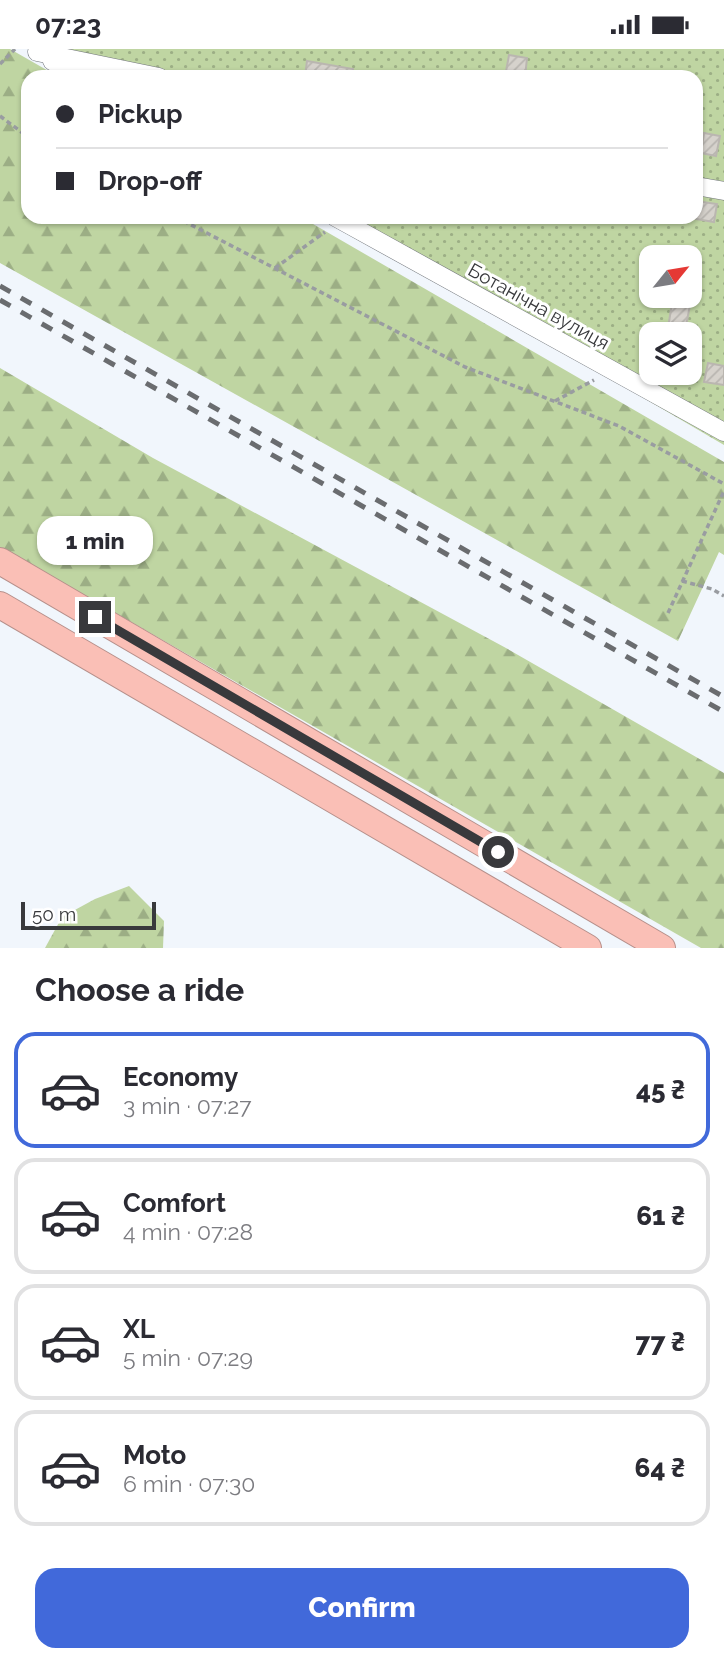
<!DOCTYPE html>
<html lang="en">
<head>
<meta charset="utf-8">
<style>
  :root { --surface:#fff; --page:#f7f7f7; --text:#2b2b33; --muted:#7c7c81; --line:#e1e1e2; --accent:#4169da }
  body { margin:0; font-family:Raleway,sans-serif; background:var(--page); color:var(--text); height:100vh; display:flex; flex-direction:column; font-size:26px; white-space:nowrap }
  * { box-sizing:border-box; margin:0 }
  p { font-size:23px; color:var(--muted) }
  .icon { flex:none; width:38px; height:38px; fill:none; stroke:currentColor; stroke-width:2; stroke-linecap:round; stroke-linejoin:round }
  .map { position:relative; height:899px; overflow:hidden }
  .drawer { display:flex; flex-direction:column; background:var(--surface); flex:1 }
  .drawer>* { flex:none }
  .guide { position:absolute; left:21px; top:21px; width:682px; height:154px; border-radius:21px; box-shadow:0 2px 5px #0004; display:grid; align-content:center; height:154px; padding:0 35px; background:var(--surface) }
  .needle { width:46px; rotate:60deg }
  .fabs { position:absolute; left:639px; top:196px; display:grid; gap:14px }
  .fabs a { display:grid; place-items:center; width:63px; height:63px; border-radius:14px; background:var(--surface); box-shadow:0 2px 5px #0004; font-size:35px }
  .scale { position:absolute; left:21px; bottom:18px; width:135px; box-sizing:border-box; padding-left:7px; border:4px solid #38393c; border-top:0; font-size:19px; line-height:24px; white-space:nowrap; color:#38393c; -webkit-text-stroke:5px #fff; paint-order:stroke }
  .end { position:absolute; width:32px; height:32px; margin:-16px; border:9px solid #38393c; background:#fff; box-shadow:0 0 0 4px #fff }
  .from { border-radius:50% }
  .bubble { position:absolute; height:49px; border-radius:21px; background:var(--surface); box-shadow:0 2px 5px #0004; font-size:23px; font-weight:800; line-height:49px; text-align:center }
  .guide b { display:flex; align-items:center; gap:24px; height:66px; font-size:26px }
  .guide b+b { border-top:2px solid var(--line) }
  .guide i { width:18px; height:18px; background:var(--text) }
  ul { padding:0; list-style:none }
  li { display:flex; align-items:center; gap:21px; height:116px; margin:0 14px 10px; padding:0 21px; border:4px solid var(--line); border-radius:21px }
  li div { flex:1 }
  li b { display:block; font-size:26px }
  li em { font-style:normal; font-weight:800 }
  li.active { border-color:var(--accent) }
  li>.icon { width:63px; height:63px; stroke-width:1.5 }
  h2 { padding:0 35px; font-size:32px; line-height:84px }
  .cta { display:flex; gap:14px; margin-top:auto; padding:14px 35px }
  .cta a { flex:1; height:80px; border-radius:21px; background:var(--accent); color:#fff; font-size:28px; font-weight:800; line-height:80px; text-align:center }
  .status { display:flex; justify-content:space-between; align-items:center; height:49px; padding:0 35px; background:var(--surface); direction:ltr }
  .status svg { height:19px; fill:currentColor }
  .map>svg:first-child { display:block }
  .green { fill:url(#green-dots); fill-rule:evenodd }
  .forest { fill:url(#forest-firs) }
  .building { fill:url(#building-hatch); stroke:#bab6b0; stroke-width:2 }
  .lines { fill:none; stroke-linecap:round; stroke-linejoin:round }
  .minor-casing { stroke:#72767b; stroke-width:19 }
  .highway-casing { stroke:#b6908b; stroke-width:28 }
  .path { stroke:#999ca1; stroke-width:3.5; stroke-dasharray:5 3.5; stroke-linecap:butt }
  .minor { stroke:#fff; stroke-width:18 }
  .highway { stroke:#fabfb6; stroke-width:26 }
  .rail { stroke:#6a6c6f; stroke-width:5; stroke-dasharray:12 12; stroke-linecap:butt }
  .route { stroke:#38393c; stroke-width:9 }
  .labels { text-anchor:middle; stroke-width:6; stroke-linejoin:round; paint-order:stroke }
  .street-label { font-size:19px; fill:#38393c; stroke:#fff }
</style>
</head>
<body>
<div class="status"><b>07:23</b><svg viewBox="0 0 49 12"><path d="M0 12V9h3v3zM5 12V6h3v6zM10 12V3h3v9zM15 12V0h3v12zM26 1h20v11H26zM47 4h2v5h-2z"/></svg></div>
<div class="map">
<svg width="724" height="899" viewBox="0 0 724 899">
  <defs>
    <pattern id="green-dots" width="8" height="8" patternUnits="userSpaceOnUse" patternTransform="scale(1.75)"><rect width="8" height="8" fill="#bfd5a2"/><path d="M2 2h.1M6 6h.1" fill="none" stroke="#9cae85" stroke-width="1.8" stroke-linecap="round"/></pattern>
    <pattern id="forest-firs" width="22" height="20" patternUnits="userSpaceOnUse" patternTransform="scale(1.75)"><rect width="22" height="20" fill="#bfd5a2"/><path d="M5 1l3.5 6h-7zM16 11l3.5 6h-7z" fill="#9cae85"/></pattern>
    <pattern id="building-hatch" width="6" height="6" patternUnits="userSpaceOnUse" patternTransform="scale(1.75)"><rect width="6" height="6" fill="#d6d2cc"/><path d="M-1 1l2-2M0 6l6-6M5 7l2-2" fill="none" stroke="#b8b5b0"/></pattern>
  </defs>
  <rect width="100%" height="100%" fill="#f1f6fc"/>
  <path class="green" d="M 60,0 L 724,0 L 724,396 L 335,168 L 696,168 L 696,28 L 94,28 L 67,12 ZM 651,208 L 690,208 L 690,247 L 651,247 ZM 651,285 L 690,285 L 690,324 L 651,324 Z"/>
  <g class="forest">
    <path d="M 0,0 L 10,0 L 59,28 L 28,28 L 28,168 L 301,168 L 724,413 L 724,506 L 719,503 L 678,592 L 0,214 Z"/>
    <path d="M 0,319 L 153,409 L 506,599 L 724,724 L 724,899 L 701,899 L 0,498 Z"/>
    <path d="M 129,837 L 164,872 L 163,899 L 45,899 L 62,868 L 95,850 Z"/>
  </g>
  <g class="building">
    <path d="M 509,6 L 527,9 L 525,28 L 505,28 Z"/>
    <path d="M 307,12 L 353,20 L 353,28 L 305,28 Z"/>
    <path d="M 704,84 L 720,87 L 716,107 L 701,104 Z"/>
    <path d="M 696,152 L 717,155 L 714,173 L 696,170 Z"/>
    <path d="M 673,248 L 691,251 L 685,282 L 668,279 Z"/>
    <path d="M 708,314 L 724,317 L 724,336 L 704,333 Z"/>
  </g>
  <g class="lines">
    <defs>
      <g id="minor">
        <path d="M 37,3 L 159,28"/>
        <path d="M 52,12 L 82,28"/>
        <path d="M 696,137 L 724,142"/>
        <path d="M 335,168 L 724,383"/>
      </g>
      <g id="highway">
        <path d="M 0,512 L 662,899"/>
        <path d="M 0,556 L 588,899"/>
      </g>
    </defs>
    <use href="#minor" class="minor-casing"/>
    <use href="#highway" class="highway-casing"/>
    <g class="path">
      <path d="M 0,15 L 15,0"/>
      <path d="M 0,67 L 28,88"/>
      <path d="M 176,168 L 465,318 L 619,377 L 724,435"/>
      <path d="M 275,219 L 325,183"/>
      <path d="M 555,352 L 594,331"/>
      <path d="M 682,532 L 712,540 L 724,547"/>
      <path d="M 668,564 L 724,442"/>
    </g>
    <use href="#minor" class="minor"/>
    <use href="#highway" class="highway"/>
    <g class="rail">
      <path d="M 0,237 L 724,648"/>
      <path d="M 0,251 L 724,663"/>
    </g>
  </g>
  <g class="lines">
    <path class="route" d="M 95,568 L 498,803"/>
  </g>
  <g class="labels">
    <g class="street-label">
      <text transform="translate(539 257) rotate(29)" y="7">Ботанічна вулиця</text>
    </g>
  </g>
</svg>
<div class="fabs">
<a><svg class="needle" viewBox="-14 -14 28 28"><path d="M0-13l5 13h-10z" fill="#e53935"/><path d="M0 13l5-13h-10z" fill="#7c7c81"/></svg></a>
<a><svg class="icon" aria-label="layers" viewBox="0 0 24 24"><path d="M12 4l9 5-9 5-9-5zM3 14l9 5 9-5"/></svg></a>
</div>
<div class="scale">50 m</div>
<i class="end from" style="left:498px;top:803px"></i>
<i class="end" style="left:95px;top:568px"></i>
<div class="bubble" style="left:37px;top:467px;width:116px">1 min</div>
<div class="guide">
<b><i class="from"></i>Pickup</b>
<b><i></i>Drop-off</b>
</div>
</div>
<section class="drawer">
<h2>Choose a ride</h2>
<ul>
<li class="active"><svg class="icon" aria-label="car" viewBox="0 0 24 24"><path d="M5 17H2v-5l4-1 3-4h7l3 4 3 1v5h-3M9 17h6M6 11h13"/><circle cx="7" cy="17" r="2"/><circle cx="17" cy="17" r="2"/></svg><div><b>Economy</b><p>3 min · 07:27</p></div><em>45 ₴</em></li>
<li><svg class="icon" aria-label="car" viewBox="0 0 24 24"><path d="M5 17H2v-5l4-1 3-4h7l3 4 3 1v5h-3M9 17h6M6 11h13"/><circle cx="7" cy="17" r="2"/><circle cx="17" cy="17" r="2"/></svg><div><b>Comfort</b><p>4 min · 07:28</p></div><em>61 ₴</em></li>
<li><svg class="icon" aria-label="car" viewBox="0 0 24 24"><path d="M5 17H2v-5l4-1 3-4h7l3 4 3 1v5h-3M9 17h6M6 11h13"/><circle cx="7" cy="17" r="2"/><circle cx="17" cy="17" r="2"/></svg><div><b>XL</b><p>5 min · 07:29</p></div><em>77 ₴</em></li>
<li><svg class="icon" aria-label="car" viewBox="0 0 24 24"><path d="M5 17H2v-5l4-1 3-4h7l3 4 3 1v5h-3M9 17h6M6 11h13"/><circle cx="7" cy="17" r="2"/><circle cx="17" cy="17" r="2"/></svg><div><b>Moto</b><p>6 min · 07:30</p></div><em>64 ₴</em></li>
</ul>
<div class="cta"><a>Confirm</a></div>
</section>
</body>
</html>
